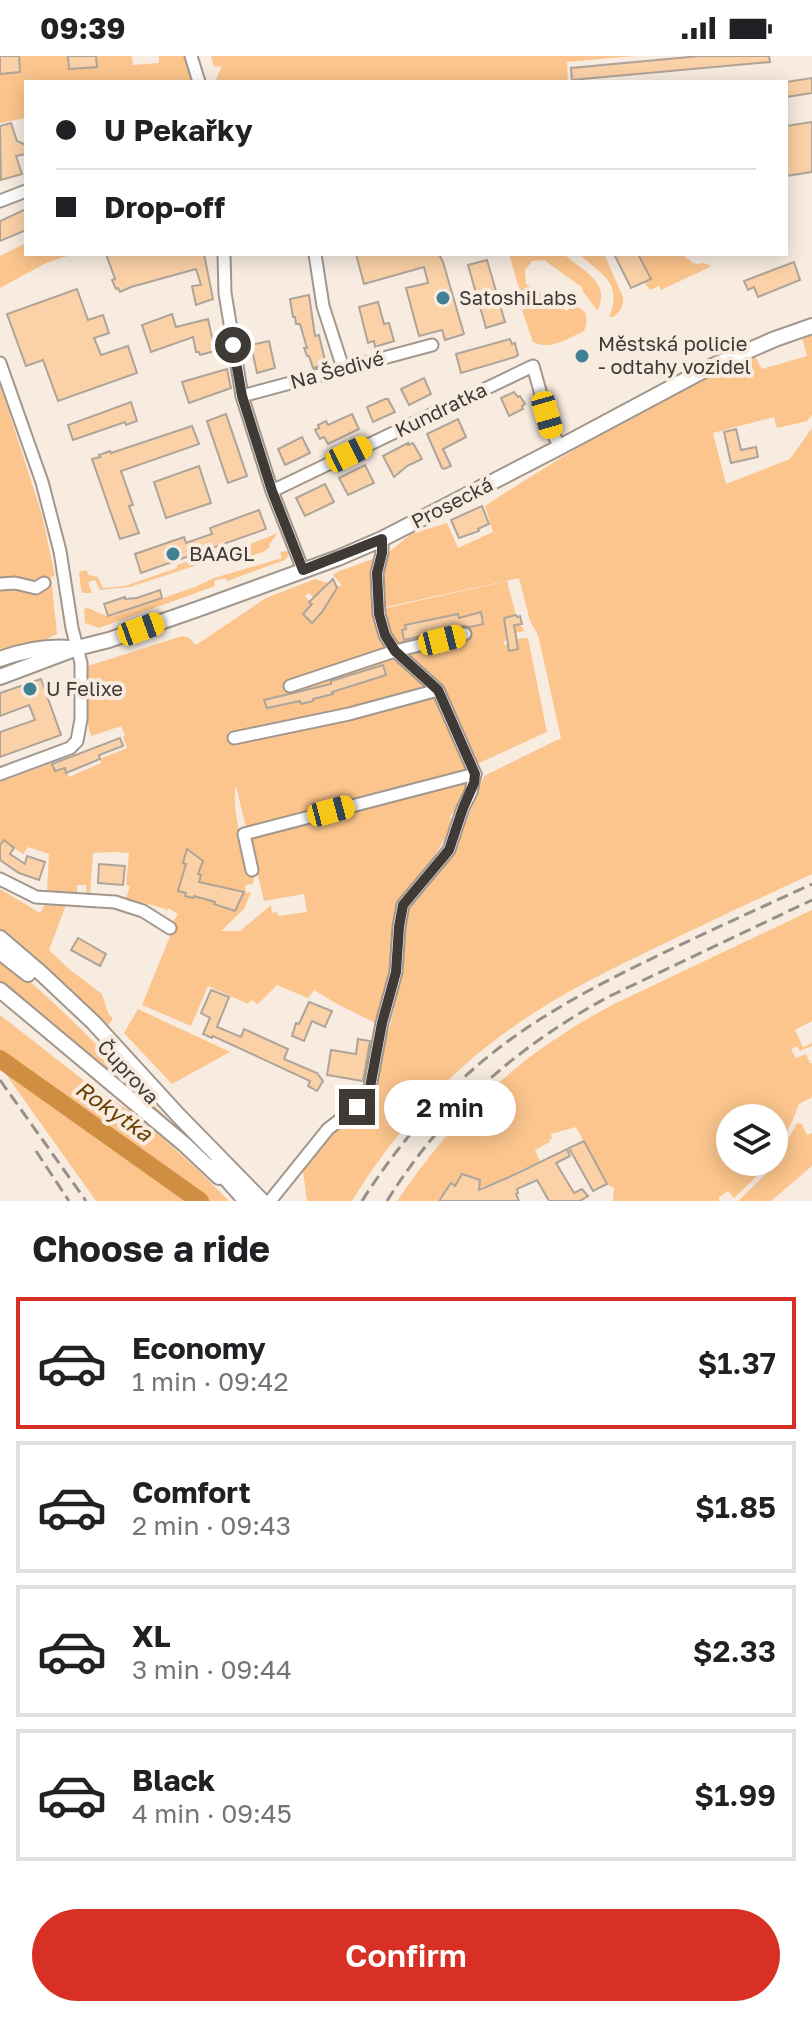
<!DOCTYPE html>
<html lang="en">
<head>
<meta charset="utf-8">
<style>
  :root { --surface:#fff; --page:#f6f6f6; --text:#202124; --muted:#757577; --line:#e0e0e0; --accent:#d93025 }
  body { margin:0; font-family:"Golos Text",sans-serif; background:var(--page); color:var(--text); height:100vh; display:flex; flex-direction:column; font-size:30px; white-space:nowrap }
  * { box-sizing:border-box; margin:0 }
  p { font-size:26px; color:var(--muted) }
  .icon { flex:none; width:44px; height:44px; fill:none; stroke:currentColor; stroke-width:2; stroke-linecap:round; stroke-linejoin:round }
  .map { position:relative; height:1145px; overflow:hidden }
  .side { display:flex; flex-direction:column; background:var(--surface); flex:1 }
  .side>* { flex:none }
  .top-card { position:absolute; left:24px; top:24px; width:764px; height:176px; border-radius:0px; box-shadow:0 4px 20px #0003; display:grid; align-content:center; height:176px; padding:0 32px; background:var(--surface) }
  .fabs { position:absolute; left:716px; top:1048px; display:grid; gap:16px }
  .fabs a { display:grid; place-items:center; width:72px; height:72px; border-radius:50%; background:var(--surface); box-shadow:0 4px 20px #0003; font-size:40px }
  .end { position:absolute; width:36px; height:36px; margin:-18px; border:10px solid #3f3a36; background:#fff; box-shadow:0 0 0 4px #fff }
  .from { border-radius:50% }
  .bubble { position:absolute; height:56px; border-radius:28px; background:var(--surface); box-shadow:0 4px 20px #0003; font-size:26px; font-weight:600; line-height:56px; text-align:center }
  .car { position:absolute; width:24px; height:48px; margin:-24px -12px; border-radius:10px; box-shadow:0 0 6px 2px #0007; background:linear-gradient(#f5c518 24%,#345 0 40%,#f5c518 0 76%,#345 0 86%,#f5c518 0) }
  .top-card b { display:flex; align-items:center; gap:28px; height:76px; font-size:30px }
  .top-card b+b { border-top:2px solid var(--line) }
  .top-card i { width:20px; height:20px; background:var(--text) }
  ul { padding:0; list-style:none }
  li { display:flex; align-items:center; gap:24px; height:132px; margin:0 16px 12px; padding:0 16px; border:4px solid var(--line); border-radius:0px }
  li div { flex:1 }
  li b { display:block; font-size:30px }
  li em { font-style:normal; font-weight:600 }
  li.selected { border-color:var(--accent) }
  li>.icon { width:72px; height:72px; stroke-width:1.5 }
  h2 { padding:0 32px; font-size:36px; line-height:96px }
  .action { display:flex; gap:16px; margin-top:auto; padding:16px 32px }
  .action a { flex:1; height:92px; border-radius:48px; background:var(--accent); color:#fff; font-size:32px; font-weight:600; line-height:92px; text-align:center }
  .status { display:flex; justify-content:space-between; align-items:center; height:56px; padding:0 40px; background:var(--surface); direction:ltr }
  .status svg { height:22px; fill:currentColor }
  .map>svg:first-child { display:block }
  .green { fill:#fbc58d; fill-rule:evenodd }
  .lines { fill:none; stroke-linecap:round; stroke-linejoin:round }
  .river { stroke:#d08e43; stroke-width:18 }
  .building { fill:#fbd1a7; stroke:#afa499; stroke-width:2 }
  .minor-casing { stroke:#a2978d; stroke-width:15 }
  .major-casing { stroke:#a2978d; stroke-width:18 }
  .minor { stroke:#fff; stroke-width:11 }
  .major { stroke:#fff; stroke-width:14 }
  .rail { stroke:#978f88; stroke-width:3; stroke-dasharray:12 6; stroke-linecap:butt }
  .route { stroke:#3f3a36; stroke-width:10 }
  .poi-dot { fill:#3f8192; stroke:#f8ece1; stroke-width:3 }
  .labels { text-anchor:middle; stroke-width:8; stroke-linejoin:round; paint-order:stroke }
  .poi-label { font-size:20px; fill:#3f3a36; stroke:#f8ece1; text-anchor:start }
  .street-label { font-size:20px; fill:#3f3a36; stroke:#f8ece1 }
  .water-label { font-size:22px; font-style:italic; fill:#6c4003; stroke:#f8ece1 }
</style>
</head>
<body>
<div class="status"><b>09:39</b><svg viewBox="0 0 49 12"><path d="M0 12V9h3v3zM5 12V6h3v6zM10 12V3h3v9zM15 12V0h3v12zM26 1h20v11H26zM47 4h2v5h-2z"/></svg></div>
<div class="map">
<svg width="812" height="1145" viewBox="0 0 812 1145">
  <rect width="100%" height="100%" fill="#f8ece1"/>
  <g class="green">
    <path d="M 19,0 L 68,0 L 70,13 L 96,11 L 96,0 L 132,0 L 133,9 L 159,7 L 159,0 L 186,0 L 193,26 L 26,26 L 26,62 L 0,67 L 0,18 L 20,16 Z"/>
    <path d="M 211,0 L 635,0 L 567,6 L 568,26 L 215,26 L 222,10 L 214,11 Z"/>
    <path d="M 26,187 L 26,198 L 73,198 L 46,207 L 0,232 L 0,200 Z"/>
    <path d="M 509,198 L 564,198 C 581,215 611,224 598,254 L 596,253 L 582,234 L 583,232 L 544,204 L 532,205 L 525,214 L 526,228 L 567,255 L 572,249 C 586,252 590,262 584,275 C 568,282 551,295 533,286 L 522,254 L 525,253 Z"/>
    <path d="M 579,198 L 604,198 L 623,241 C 624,250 620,256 613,261 L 609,261 C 624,226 600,218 579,198 Z"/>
    <path d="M 639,198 L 682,198 L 693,207 L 698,208 L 703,207 L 712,210 L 661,234 L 659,230 L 650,234 L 644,226 L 651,222 Z"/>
    <path d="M 812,279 L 812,359 L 807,365 L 777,372 L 774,361 L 713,377 L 726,428 L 790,403 L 812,372 L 812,818 C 760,842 708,866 657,891 C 607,915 558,939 513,971 C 447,1017 394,1077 352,1145 L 307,1145 L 303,1115 L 337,1074 L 373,1042 L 382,994 L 391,967 L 400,918 L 406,851 L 428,823 L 455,795 L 484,720 L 561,682 L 538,579 L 530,565 L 519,522 L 381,552 L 382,553 L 507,525 L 516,559 L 504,562 L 506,571 L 519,568 L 525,575 L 515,577 L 514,572 L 507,584 L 504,585 L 504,589 L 508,589 L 510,595 L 517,593 L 516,583 L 528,582 L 547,676 L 477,708 L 468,734 L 450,761 L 454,767 L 430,808 L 403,842 L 393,905 L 377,968 L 337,948 L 314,934 L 308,942 L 277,929 L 258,948 L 251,944 L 248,948 L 208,930 L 191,970 L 142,949 L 175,868 L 173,866 L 178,858 L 168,852 L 164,860 L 166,853 L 126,842 L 130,830 L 126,829 L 129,797 L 113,796 L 93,797 L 90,838 L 87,838 L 86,829 L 77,829 L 77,837 L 47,835 L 49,798 L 28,791 L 23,798 L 14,792 L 0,789 L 0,726 L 52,707 L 55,715 L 60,713 L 57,705 L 62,704 L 69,721 L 101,707 L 100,703 L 127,692 L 123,681 L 125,679 L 121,670 L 91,680 L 86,661 L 88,610 L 182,580 L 189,582 L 196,589 L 266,542 L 315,523 L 329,527 L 314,542 L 309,537 L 305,540 L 313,549 L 303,558 L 313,567 L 333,539 L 336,529 L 342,530 L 333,519 L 337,516 L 378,501 L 379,519 L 385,499 L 411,478 L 447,467 L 458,492 L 493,476 L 485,450 C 571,393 661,343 753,297 L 762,313 L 807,300 L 802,282 ZM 236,730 L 264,845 L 304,838 L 307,856 L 278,860 L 277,856 L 272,857 L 271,849 L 240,875 L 221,875 L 244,853 L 251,836 L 246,837 L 245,829 L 253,828 L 254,820 L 247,818 C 246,790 230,756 236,730 Z"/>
    <path d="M 0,328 L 42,459 L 55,520 L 51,521 L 57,578 L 47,583 L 0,593 Z"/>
    <path d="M 278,477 L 269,489 L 270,491 L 263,496 L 237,504 L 228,500 L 214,501 L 194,510 L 130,531 L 100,534 L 95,524 L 88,526 L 92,537 L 83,537 L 81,534 L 79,516 L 86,514 L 89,519 L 98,521 L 103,532 L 125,530 L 177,512 L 177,509 L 211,497 L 227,497 Z"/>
    <path d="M 287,495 L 289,499 L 285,504 L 227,525 L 225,522 L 214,525 L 215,530 L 99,572 L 85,567 L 84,553 L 88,552 L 109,561 L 195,531 L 214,522 L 282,502 L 280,496 Z"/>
    <path d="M 0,833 L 40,857 L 46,846 L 66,849 L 49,894 L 69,913 L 102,938 L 108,957 L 113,963 L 108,969 L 106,970 L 59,923 L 0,875 Z"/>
    <path d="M 812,854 L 812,965 L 795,974 L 803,991 L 812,987 L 812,990 L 800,995 L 797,990 L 791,993 L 796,1002 L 806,998 L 810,1007 L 812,1007 L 812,1041 L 799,1048 L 792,1066 L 774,1098 L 774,1062 L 730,1062 L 730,1106 L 769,1106 L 753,1124 L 734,1142 L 728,1135 L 718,1142 L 720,1145 L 613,1145 L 614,1132 L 607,1128 L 576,1071 L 551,1078 L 552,1083 L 549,1084 L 550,1086 L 535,1094 L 540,1106 L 522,1113 L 507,1122 L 479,1132 L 480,1124 L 462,1118 L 455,1130 L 451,1128 L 437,1145 L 397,1145 C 457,1057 520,998 614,948 Z"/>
    <path d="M 0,901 C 64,951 117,1010 173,1069 L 171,1070 L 0,927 Z"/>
    <path d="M 138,953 L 230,996 L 172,1028 L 124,977 Z"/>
    <path d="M 0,959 L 96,1034 L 138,1060 L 199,1115 L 229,1145 L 96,1145 L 0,1010 Z"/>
    <path d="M 797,1067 L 802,1068 L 807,1079 L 812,1077 L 812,1110 L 771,1145 L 738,1145 L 772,1112 Z"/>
  </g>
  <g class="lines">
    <path class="river" d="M 0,1003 L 200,1145"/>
  </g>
  <g class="building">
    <path d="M 0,0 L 19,0 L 20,16 L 0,18 Z"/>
    <path d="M 68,0 L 96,0 L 97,11 L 69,13 Z"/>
    <path d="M 700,0 L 769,0 L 770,6 L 572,24 L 571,12 Z"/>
    <path d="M 812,22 L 812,37 L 786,41 L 786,26 Z"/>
    <path d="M 812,66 L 812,116 L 786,120 L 786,70 Z"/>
    <path d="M 11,67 L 17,85 L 26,89 L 26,98 L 16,100 L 22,118 L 1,124 L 0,70 Z"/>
    <path d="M 26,153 L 26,174 L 0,185 L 0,165 Z"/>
    <path d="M 106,198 L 204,198 L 213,243 L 196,249 L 192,230 L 201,229 L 196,213 L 131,231 L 120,236 L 118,232 L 116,233 L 112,224 L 115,223 Z"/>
    <path d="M 356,198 L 439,198 L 443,206 L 464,278 L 445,284 L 442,274 L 419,280 L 406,232 L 428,227 L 424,211 L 364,228 Z"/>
    <path d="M 614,198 L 638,198 L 651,223 L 631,232 Z"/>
    <path d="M 487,204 L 505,266 L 486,272 L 468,209 Z"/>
    <path d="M 794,206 L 800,224 L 758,241 L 754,231 L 748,234 L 744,225 Z"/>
    <path d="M 77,233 L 88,264 L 103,259 L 109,277 L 94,282 L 101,299 L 128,290 L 137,317 L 58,345 L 43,304 L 26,310 L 7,258 Z"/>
    <path d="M 309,239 L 315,280 L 319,279 L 326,309 L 313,312 L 309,300 L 307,300 L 304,292 L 307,292 L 300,268 L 296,268 L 295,261 L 293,261 L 290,243 Z"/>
    <path d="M 378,246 L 384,268 L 389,267 L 394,285 L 375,291 L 374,285 L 368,287 L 359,251 Z"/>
    <path d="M 172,258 L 176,271 L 208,263 L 215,295 L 200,299 L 199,296 L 196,296 L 193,281 L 151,296 L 142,269 Z"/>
    <path d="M 510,283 L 512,288 L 515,287 L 518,299 L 515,301 L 461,317 L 456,298 Z"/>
    <path d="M 269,285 L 275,312 L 257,317 L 251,289 Z"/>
    <path d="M 227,313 L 231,332 L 189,347 L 182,326 Z"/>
    <path d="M 424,322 L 431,338 L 409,349 L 401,333 Z"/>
    <path d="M 514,336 L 518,341 L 520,340 L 525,348 L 522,350 L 523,353 L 509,360 L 501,342 Z"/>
    <path d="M 385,343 L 388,343 L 395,356 L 373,366 L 367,351 Z"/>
    <path d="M 131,346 L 137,365 L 126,369 L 125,366 L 73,384 L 68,369 Z"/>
    <path d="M 226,358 L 247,420 L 228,427 L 207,365 Z"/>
    <path d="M 352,358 L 359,373 L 328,388 L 324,381 L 320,383 L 315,374 L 319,372 L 318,369 L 326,365 L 328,369 Z"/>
    <path d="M 458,363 L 466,381 L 443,393 L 451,410 L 444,413 L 442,412 L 427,378 Z"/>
    <path d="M 192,370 L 199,388 L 121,415 L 133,449 L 129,450 L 139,477 L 120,483 L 92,403 L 100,401 L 99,399 L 110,395 L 111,397 Z"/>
    <path d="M 736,373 L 741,394 L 756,391 L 758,401 L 731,407 L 724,376 Z"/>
    <path d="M 302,381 L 310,397 L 285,409 L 278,393 Z"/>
    <path d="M 408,387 L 408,389 L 413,387 L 422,403 L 407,410 L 394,421 L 383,400 Z"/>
    <path d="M 365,409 L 374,427 L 348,439 L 339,422 Z"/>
    <path d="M 199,410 L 211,447 L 166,462 L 154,426 Z"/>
    <path d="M 325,428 L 334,446 L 305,460 L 296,442 Z"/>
    <path d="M 482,450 L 489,468 L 478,473 L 479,475 L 459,482 L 451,464 Z"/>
    <path d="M 259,454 L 266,473 L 141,517 L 135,498 L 184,481 L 186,487 L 212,478 L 210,472 Z"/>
    <path d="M 333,523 L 337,532 L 322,556 L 312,567 L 303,558 L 312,548 L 309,546 Z"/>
    <path d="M 160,534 L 162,542 L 108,560 L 104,548 L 125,541 L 125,543 L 137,542 Z"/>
    <path d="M 481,556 L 483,568 L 470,571 L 463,570 L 404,584 L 402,574 L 406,573 L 405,569 L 458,558 L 459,562 Z"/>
    <path d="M 516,559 L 517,561 L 520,560 L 522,568 L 514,569 L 518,593 L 509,595 L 504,562 Z"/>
    <path d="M 383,609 L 386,619 L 332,636 L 333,638 L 313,643 L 313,645 L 301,648 L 300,645 L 267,652 L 264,644 L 331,628 L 331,625 Z"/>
    <path d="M 41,623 L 61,679 L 0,701 L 0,676 L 35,664 L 29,649 L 0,660 L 0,637 Z"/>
    <path d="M 120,682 L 123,690 L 99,699 L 100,703 L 66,717 L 65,712 L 55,715 L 52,708 Z"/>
    <path d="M 4,784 L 14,792 L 10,798 L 25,808 L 27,800 L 45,806 L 39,824 L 19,817 L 0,804 L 0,789 Z"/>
    <path d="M 187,793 L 203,805 L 198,818 L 201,819 L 199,826 L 244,836 L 235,855 L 214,848 L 215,846 L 194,840 L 193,842 L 185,840 L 186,837 L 178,835 L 186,808 L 183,807 Z"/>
    <path d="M 99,808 L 125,810 L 123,829 L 98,827 Z"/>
    <path d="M 78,882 L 106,898 L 100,910 L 71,894 Z"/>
    <path d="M 211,934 L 229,941 L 217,971 L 241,981 L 244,973 L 288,993 L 284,1003 L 317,1017 L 323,1025 L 317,1035 L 308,1030 L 310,1025 L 213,980 L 212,982 L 203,978 L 210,962 L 201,957 Z"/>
    <path d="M 309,946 L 332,955 L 325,971 L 312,965 L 304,985 L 292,980 L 296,967 L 299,968 Z"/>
    <path d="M 358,983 L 370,985 L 363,1025 L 327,1019 L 331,994 L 356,998 Z"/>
    <path d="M 584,1085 L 607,1128 L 593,1135 L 569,1092 Z"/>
    <path d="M 567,1093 L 570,1100 L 556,1107 L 574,1137 L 582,1133 L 588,1140 L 580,1145 L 549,1145 L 537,1124 L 517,1133 L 518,1137 L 516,1138 L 519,1145 L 439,1145 L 451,1127 L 455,1130 L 462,1118 L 480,1124 L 479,1134 L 507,1122 Z"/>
  </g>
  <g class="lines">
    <defs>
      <g id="minor">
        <path d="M 191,0 L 199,26"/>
        <path d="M 0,145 L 26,135"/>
        <path d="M 224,198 L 225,237 L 242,340 L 272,435 L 303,514"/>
        <path d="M 315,198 L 323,250 L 343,312"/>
        <path d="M 0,307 L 42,426 L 60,495 L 72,572 L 81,607 L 81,663 L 77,685 L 70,692 L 0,718"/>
        <path d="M 242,340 L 432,289"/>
        <path d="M 272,435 L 533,310 L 551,374 L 560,391"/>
        <path d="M 0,528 L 15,527 L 36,532 L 44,527"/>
        <path d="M 290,630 L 395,595 L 465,578"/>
        <path d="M 234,682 L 349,658 L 438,634"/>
        <path d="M 252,814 L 244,778 L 475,718"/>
        <path d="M 0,823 L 36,841 L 115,846 L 143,855 L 170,872"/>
        <path d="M 270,1145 L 328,1073 L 368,1042 L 382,967 L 396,916 L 399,871 L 403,849 L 449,794 L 463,752 L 471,736 L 475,718 L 438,634 L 395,595 L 385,579 L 379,558 L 377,517 L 382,497 L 382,483"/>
      </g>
      <g id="major">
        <path d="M 0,603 C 22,595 47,590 70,592"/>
        <path d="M 0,621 L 77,592 L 109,584 L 198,553 L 338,502 L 382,483 L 560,391 L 708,312 L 775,283 L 812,270"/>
        <path d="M 0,882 L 42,918 L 93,966 L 178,1059 L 262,1145"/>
        <path d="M 0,896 L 28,918"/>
        <path d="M 0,934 L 184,1088 L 219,1121"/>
        <path d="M 215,1110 L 246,1145"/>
      </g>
    </defs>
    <use href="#minor" class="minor-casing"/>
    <use href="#major" class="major-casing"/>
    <use href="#minor" class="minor"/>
    <use href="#major" class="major"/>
    <g class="rail">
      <path d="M 0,1024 L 86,1145"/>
      <path d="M 36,1095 L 69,1145"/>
      <path d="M 362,1145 C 397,1090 439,1040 490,999 C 541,958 599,928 657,900 C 709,875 760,852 812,828"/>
      <path d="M 387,1145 C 443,1055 517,990 610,940 L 812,844"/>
    </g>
  </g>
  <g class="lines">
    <path class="route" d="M 233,289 L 242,340 L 272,435 L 303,514 L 382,483 L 382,497 L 377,517 L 379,558 L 385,579 L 395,595 L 438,634 L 475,718 L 474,727 L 463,752 L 449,794 L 403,849 L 399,871 L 396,916 L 382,967 L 368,1042 L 357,1051"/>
  </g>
  <g class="poi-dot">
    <circle cx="443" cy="242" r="8"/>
    <circle cx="582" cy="300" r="8"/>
    <circle cx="173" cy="498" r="8"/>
    <circle cx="30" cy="633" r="8"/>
  </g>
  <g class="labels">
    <g class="poi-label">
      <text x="459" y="249">SatoshiLabs</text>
      <text x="598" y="295">Městská policie<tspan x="598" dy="23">- odtahy vozidel</tspan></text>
      <text x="189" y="505">BAAGL</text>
      <text x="46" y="640">U Felixe</text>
    </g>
    <g class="street-label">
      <text transform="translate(337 314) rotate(-15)" y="7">Na Šedivé</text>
      <text transform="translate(441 354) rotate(-26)" y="7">Kundratka</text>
      <text transform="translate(452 447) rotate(-27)" y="7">Prosecká</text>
      <text transform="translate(128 1016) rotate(47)" y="7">Čuprova</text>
    </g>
    <g class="water-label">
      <text transform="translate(114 1055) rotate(35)" y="8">Rokytka</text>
    </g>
  </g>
</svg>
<div class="fabs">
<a><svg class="icon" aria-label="layers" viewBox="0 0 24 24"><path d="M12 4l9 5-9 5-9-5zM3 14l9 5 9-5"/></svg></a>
</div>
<i class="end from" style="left:233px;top:289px"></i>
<i class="end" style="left:357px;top:1051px"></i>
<div class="bubble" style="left:384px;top:1024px;width:132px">2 min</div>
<i class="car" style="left:547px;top:359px;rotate:164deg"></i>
<i class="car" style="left:349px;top:398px;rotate:64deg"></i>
<i class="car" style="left:141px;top:573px;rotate:70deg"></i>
<i class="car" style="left:442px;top:584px;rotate:76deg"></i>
<i class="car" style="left:331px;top:755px;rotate:75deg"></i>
<div class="top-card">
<b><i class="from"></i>U Pekařky</b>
<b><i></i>Drop-off</b>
</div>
</div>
<section class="side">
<h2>Choose a ride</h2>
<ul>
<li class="selected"><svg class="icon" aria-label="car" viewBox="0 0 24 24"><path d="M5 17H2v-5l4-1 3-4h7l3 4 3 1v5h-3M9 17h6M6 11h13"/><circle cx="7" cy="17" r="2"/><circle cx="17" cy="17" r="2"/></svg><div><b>Economy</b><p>1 min · 09:42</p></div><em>$1.37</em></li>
<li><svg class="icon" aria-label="car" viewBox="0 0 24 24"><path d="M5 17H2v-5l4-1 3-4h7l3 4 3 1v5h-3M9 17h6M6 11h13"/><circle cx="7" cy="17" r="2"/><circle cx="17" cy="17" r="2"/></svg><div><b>Comfort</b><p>2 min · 09:43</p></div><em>$1.85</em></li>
<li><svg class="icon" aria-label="car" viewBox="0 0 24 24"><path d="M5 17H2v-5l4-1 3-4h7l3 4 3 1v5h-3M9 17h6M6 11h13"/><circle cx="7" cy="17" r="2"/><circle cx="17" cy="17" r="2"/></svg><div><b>XL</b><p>3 min · 09:44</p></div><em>$2.33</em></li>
<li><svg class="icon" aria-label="car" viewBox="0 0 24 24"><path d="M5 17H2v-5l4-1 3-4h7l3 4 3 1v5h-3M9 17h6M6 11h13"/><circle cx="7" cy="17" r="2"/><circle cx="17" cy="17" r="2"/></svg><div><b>Black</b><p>4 min · 09:45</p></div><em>$1.99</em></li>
</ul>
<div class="action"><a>Confirm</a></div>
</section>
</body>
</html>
